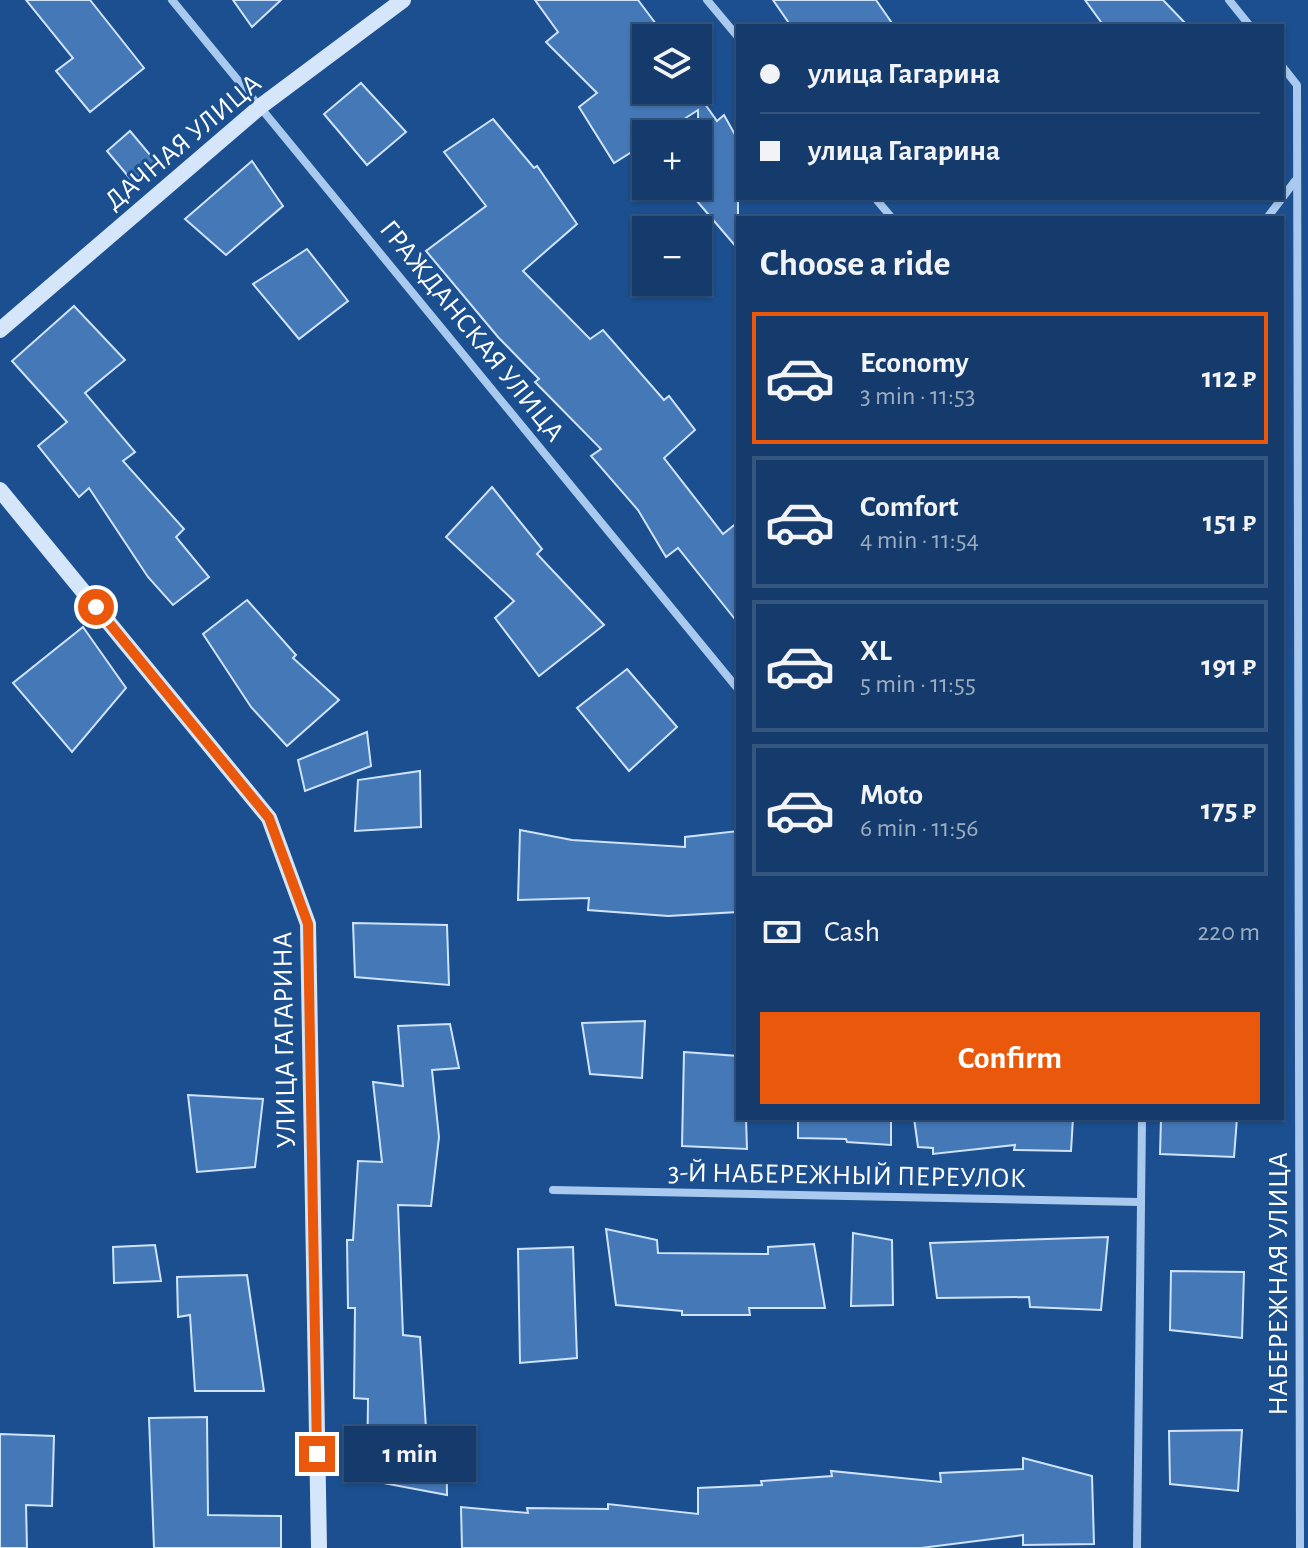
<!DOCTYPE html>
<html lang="en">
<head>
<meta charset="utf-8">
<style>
  :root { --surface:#143b6b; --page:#1d4271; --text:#f1f3f6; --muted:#9dadc1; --line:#33557e; --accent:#ea580c }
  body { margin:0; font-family:"Alegreya Sans",sans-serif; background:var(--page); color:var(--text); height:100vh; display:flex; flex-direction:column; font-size:30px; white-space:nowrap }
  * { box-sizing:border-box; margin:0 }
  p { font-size:26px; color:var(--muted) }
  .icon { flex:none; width:44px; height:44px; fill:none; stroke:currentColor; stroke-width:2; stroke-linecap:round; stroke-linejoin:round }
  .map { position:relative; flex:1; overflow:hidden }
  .drawer { position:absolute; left:736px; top:216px; width:548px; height:904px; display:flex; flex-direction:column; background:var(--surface); border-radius:0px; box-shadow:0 2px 6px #0004,0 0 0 2px var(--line) }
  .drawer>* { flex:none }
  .hud { position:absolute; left:736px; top:24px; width:548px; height:176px; border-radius:0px; box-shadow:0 2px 6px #0004,0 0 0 2px var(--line); display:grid; align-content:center; height:176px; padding:0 24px; background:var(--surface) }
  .buttons { position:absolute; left:632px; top:24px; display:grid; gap:16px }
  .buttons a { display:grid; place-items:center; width:80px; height:80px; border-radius:0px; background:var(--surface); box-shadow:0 2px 6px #0004,0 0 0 2px var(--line); font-size:40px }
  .end { position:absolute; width:36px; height:36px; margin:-18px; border:10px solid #ea580c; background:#fff; box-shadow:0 0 0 4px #fff }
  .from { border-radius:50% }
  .bubble { position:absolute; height:56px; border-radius:0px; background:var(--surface); box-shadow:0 2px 6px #0004,0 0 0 2px var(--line); font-size:26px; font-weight:700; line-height:56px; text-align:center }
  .hud b { display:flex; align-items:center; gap:28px; height:76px; font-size:30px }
  .hud b+b { border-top:2px solid var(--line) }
  .hud i { width:20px; height:20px; background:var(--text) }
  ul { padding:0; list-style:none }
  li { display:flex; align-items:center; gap:24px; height:132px; margin:0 16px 12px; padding:0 8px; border:4px solid var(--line); border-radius:0px }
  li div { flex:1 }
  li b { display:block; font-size:30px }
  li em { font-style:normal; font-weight:700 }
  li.on { border-color:var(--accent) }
  li>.icon { width:72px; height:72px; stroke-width:1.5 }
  h2 { padding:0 24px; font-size:36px; line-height:96px }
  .pay { display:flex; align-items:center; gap:20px; height:88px; padding:0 24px; font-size:30px }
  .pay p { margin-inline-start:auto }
  .action { display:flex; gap:16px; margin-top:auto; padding:16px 24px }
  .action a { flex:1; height:92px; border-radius:0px; background:var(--accent); color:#fff; font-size:32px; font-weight:700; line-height:92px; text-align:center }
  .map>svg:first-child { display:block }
  .building { fill:#4478b7; stroke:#cfe3fa; stroke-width:2 }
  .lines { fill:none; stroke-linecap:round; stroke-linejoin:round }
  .street { stroke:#a9c9ee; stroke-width:8 }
  .secondary { stroke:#d6e6fa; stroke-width:16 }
  .route { stroke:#ea580c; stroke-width:10 }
  .labels { text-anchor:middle; stroke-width:6; stroke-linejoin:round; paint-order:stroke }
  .street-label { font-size:28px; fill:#fff; stroke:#1b4f8f }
</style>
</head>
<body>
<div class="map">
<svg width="1308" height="1548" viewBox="0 0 1308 1548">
  <rect width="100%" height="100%" fill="#1b4f8f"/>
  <g class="building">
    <path d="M 26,0 L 90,0 L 144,68 L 90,112 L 56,71 L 73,58 Z"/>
    <path d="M 233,0 L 281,0 L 252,27 Z"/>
    <path d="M 535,0 L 638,0 L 659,28 L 646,38 L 646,90 L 695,90 L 717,121 L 724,115 L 738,140 L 738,249 L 684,186 L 698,186 L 698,110 L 661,134 L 646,134 L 646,143 L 614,163 L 579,107 L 597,93 L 546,42 L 558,32 Z"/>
    <path d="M 773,0 L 876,0 L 894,26 L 791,26 Z"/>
    <path d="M 1085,0 L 1163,0 L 1188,26 L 1104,26 Z"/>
    <path d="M 361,83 L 406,132 L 367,165 L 324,114 Z"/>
    <path d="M 493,119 L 534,168 L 537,166 L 577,224 L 523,271 L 590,339 L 603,330 L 664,400 L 669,396 L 695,430 L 664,458 L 723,534 L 738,522 L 738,623 L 678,548 L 666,557 L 638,510 L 591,456 L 601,449 L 535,382 L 539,379 L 498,337 L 426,251 L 486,206 L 444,152 Z"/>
    <path d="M 130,131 L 156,162 L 133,182 L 107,151 Z"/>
    <path d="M 252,161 L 283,206 L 226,255 L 185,219 Z"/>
    <path d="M 307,249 L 348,301 L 299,339 L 253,284 Z"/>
    <path d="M 74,306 L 125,360 L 85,393 L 135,452 L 123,461 L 184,529 L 176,537 L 209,577 L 173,605 L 148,577 L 89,488 L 79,497 L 38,446 L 67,422 L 12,361 Z"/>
    <path d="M 492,487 L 542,549 L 537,554 L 604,625 L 539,676 L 495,618 L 514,601 L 446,537 Z"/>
    <path d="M 247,600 L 296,655 L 293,658 L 339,700 L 287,746 L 251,707 L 203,634 Z"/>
    <path d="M 83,627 L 126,688 L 72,752 L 13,683 Z"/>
    <path d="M 627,669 L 677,727 L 629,771 L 577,708 Z"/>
    <path d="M 367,732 L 371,766 L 305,791 L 298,760 Z"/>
    <path d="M 420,771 L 421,827 L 355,831 L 358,780 Z"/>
    <path d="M 520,830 L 572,840 L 685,847 L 685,837 L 738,831 L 738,912 L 668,916 L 588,910 L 589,898 L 518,900 Z"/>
    <path d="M 353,923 L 447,925 L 449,985 L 355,977 Z"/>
    <path d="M 645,1021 L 642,1078 L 590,1074 L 582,1023 Z"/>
    <path d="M 450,1024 L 459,1068 L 432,1070 L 439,1137 L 431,1206 L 398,1205 L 403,1335 L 420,1337 L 426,1428 L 446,1427 L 447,1495 L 367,1480 L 368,1399 L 354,1398 L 355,1308 L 348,1308 L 347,1240 L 353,1240 L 358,1161 L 382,1162 L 373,1082 L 403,1086 L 398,1026 Z"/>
    <path d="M 684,1052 L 738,1056 L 738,1118 L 746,1118 L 747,1149 L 682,1146 Z"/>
    <path d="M 188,1095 L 263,1099 L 255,1167 L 197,1172 Z"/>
    <path d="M 798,1118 L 891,1118 L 891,1145 L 847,1142 L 846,1139 L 798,1138 Z"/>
    <path d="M 914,1118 L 1073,1118 L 1071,1151 L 1014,1150 L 1015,1145 L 933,1154 L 933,1148 L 918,1147 Z"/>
    <path d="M 1161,1118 L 1237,1118 L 1234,1157 L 1160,1154 Z"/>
    <path d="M 606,1229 L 657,1240 L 658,1253 L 768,1254 L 768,1247 L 814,1244 L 825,1308 L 749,1308 L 750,1315 L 682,1315 L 682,1311 L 616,1305 Z"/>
    <path d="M 853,1233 L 892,1240 L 893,1305 L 851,1306 Z"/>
    <path d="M 1108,1237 L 1101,1310 L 1030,1307 L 1029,1297 L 937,1298 L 930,1243 Z"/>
    <path d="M 155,1245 L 161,1281 L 114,1283 L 113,1247 Z"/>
    <path d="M 573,1247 L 577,1358 L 520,1363 L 518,1249 Z"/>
    <path d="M 1171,1271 L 1244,1272 L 1242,1338 L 1170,1330 Z"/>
    <path d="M 247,1275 L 264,1391 L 195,1391 L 190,1315 L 178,1317 L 177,1277 Z"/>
    <path d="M 207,1417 L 208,1515 L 281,1516 L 281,1548 L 154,1548 L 149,1418 Z"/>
    <path d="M 1242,1430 L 1238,1491 L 1170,1484 L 1169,1431 Z"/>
    <path d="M 0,1434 L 54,1436 L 52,1506 L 26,1505 L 27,1548 L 0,1548 Z"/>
    <path d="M 1023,1458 L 1092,1476 L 1094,1544 L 1023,1545 L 1023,1535 L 921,1548 L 462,1548 L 461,1507 L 528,1513 L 527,1508 L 608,1509 L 608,1504 L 698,1514 L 698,1488 L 762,1485 L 761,1481 L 832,1476 L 831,1471 L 941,1482 L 940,1473 L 1023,1469 Z"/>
  </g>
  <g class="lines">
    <g class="street">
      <path d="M 172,0 L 738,689"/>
      <path d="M 707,0 L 738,37"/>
      <path d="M 1229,0 L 1250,26"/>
      <path d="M 1282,66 L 1297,85 L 1300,1548"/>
      <path d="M 875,198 L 892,218"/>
      <path d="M 1267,218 L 1295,181"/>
      <path d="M 553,1190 L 1139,1202"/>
      <path d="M 1137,1548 L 1142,1118"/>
    </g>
    <g class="secondary">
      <path d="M 0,330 L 261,106 L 403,0"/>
      <path d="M 0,490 L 269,818 L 308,924 L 319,1548"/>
    </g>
  </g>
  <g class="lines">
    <path class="route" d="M 96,607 L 269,818 L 308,924 L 317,1454"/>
  </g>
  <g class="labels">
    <g class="street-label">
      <text transform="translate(182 141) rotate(-40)" y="10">ДАЧНАЯ УЛИЦА</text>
      <text transform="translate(473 330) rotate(51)" y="10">ГРАЖДАНСКАЯ УЛИЦА</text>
      <text transform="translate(283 1040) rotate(-91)" y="10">УЛИЦА ГАГАРИНА</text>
      <text transform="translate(847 1174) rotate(1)" y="10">3-Й НАБЕРЕЖНЫЙ ПЕРЕУЛОК</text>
      <text transform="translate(1277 1284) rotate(-90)" y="10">НАБЕРЕЖНАЯ УЛИЦА</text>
    </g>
  </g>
</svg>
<div class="buttons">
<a><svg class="icon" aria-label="layers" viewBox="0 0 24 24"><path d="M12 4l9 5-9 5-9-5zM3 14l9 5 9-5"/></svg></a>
<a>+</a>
<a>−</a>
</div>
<i class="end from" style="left:96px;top:607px"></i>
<i class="end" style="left:317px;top:1454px"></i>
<div class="bubble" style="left:344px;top:1426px;width:132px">1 min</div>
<div class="hud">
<b><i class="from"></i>улица Гагарина</b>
<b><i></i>улица Гагарина</b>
</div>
<section class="drawer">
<h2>Choose a ride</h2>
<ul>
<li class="on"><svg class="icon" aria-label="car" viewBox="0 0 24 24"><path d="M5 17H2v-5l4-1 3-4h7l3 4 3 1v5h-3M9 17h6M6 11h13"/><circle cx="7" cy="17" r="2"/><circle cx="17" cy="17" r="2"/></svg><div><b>Economy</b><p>3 min · 11:53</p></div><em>112 ₽</em></li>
<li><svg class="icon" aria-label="car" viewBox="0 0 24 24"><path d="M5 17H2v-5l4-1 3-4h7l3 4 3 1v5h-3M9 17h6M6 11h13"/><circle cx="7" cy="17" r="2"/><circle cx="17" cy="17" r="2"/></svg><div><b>Comfort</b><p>4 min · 11:54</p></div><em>151 ₽</em></li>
<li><svg class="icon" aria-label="car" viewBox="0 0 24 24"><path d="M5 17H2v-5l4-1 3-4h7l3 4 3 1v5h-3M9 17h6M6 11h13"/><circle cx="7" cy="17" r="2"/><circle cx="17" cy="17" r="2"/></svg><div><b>XL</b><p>5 min · 11:55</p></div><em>191 ₽</em></li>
<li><svg class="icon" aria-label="car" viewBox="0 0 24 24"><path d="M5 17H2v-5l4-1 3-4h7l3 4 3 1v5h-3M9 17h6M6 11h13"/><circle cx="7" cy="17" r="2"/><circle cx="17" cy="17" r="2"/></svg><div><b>Moto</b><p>6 min · 11:56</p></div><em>175 ₽</em></li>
</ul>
<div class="pay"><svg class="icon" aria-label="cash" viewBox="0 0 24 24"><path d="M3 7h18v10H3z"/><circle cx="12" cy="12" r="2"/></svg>Cash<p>220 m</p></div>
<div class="action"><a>Confirm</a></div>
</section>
</div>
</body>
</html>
